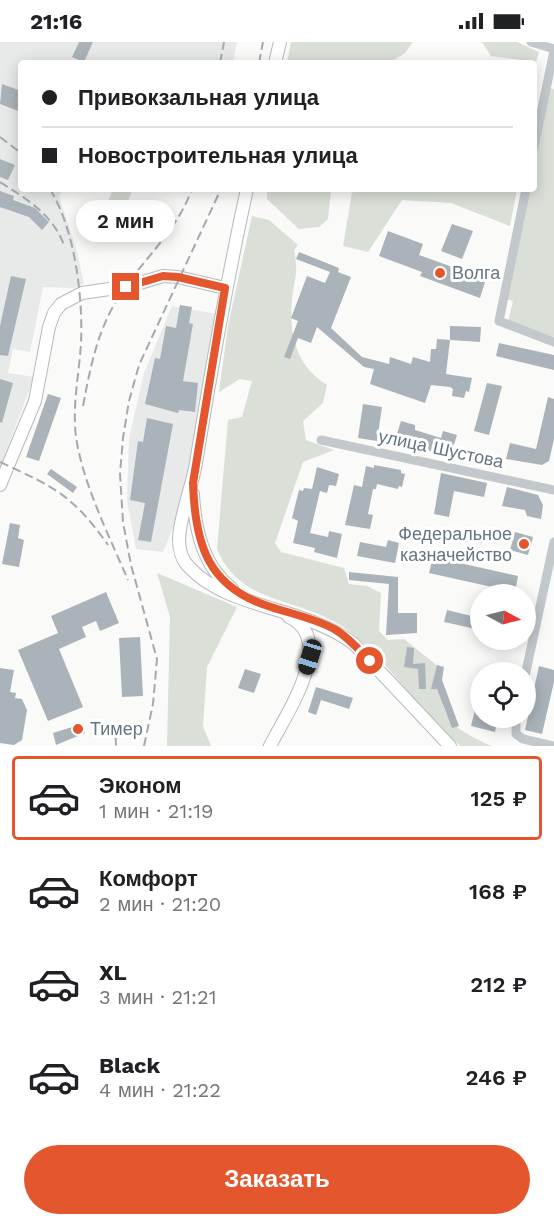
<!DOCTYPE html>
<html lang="ru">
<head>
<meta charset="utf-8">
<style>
  :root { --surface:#fff; --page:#f6f6f6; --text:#202124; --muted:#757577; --line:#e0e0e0; --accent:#e4572e }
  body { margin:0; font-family:"Work Sans",sans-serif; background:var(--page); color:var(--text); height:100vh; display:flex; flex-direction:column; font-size:22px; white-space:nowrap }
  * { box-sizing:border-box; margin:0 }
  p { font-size:20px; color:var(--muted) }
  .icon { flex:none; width:33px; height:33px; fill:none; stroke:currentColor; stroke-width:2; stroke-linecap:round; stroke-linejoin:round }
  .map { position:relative; height:704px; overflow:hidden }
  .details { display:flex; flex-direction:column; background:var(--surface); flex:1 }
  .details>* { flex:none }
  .banner { position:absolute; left:18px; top:18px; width:519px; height:132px; border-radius:6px; box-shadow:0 3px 15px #0003; display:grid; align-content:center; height:132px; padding:0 24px; background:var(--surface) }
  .needle { width:39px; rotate:97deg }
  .buttons { position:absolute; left:470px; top:542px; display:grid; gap:12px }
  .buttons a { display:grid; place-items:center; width:66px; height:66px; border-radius:50%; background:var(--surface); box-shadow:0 3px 15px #0003; font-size:30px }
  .end { position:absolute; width:27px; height:27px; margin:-14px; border:8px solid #e4572e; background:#fff; box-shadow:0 0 0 3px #fff }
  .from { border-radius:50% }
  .bubble { position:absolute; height:42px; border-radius:21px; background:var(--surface); box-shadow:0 3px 15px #0003; font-size:20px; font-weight:600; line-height:42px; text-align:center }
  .car { position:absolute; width:18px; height:36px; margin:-18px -9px; border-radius:8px; box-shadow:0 0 4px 2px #0007; background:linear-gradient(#222 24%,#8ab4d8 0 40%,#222 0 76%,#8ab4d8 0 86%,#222 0) }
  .banner b { display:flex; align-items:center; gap:21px; height:57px; font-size:22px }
  .banner b+b { border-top:2px solid var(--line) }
  .banner i { width:15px; height:15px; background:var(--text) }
  ul { padding:10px 0 0; list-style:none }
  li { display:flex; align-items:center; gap:18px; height:84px; margin:0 12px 9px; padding:0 12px; border:3px solid transparent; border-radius:6px }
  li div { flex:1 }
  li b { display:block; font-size:22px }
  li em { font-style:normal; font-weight:600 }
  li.current { border-color:var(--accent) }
  li>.icon { width:54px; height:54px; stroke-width:1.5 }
  .button { display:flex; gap:12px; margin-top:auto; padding:12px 24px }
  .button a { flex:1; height:69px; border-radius:36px; background:var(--accent); color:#fff; font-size:24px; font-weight:600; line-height:69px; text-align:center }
  .status { display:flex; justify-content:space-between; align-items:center; height:42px; padding:0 30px; background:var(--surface); direction:ltr }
  .status svg { height:16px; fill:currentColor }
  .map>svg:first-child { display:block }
  .built { fill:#e8e9e9 }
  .green { fill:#dadfd7 }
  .building { fill:#aab3b9 }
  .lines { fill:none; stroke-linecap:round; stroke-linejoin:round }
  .major-casing { stroke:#b5babe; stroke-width:14 }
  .minor { stroke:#c3c8cc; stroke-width:9 }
  .major { stroke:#fff; stroke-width:12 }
  .rail { stroke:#a2aab0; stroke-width:2; stroke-dasharray:9 4.5; stroke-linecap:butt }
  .route { stroke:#e4572e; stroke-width:8 }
  .poi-dot { fill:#e4572e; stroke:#fff; stroke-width:2 }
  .labels { text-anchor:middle; stroke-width:6; stroke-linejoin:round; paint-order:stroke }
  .poi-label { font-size:18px; fill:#657683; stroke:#fff; text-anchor:start }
  .street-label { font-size:18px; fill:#657683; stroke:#fff }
</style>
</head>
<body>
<div class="status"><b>21:16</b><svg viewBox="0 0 49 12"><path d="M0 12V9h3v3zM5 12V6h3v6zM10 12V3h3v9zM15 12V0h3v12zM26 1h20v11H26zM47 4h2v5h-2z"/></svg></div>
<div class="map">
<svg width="554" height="704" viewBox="0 0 554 704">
  <rect width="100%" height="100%" fill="#fafaf8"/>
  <g class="built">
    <path d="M 0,0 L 237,0 L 233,21 L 21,21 L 21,147 L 63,147 L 59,155 L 76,205 L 84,242 L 74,246 L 43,245 L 30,310 L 13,307 L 8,331 L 34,335 L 0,426 Z"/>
    <path d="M 172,264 L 217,272 L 184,459 L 163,510 L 136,507 L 127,459 L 129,396 L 144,331 Z"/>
  </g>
  <g class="green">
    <path d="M 291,0 L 413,0 L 405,11 L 389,21 L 287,21 Z"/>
    <path d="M 482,0 L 517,0 L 539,10 L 536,20 L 491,14 Z"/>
    <path d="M 550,46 L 554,47 L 554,295 L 508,280 L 513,259 L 505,257 L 529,147 L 534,147 L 534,121 Z"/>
    <path d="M 113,147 L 133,147 L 124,169 L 107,162 Z"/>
    <path d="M 267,147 L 331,147 L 328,177 L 319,185 L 299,187 L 267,157 Z"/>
    <path d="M 358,147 L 517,147 L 510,184 L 451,161 L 402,158 L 368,210 L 343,204 L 352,151 Z"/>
    <path d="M 252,174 L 269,178 L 298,203 L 294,208 C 299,233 294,236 292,258 C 289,294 296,323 327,343 L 323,361 L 303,379 L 306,398 L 334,408 L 303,420 L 275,501 L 281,510 L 344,526 L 349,542 L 367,544 L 381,551 L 379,589 L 388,598 L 404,597 L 440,626 C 442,678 444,681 491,704 L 461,704 C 414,669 386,608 333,579 C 289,555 239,560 217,507 L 228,378 L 242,375 L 252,339 L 240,337 L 219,350 L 228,284 Z"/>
    <path d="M 157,531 L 237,565 L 207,625 L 203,684 L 211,704 L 167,704 L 170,575 Z"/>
  </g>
  <g class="building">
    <path d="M 79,0 L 93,0 L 84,20 L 72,15 Z"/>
    <path d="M 2,42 L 21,49 L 21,70 L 0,62 Z"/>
    <path d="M 0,117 L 15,123 L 8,138 L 0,135 Z"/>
    <path d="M 0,149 L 14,154 L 13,158 L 35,166 L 49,180 L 42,188 L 29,175 L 0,165 Z"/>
    <path d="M 452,182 L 473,189 L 462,217 L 441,209 Z"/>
    <path d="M 388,189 L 423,202 L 419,213 L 486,237 L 480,256 L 420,234 L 422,230 L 379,214 Z"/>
    <path d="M 299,210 L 339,226 L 338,230 L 351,235 L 331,286 L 362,315 L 389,322 L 390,315 L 411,322 L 413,315 L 430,320 L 431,307 L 436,307 L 437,297 L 450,298 L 446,332 L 472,336 L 469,350 L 466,349 L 464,356 L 452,354 L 453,347 L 450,345 L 431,343 L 425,361 L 370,342 L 374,327 L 364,325 L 317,285 L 311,301 L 298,296 L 290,317 L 284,315 L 298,279 L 291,276 L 307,234 L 325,241 L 330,230 L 296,217 Z"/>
    <path d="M 11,234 L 26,237 L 8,314 L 0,313 L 0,284 Z"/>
    <path d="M 180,263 L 192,265 L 189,281 L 193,282 L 183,339 L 198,341 L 195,370 L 179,368 L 178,371 L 145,362 L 155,316 L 160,317 L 166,284 L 176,286 Z"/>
    <path d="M 450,284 L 481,285 L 480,300 L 450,298 Z"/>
    <path d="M 499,301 L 554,313 L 554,328 L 496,314 Z"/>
    <path d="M 0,337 L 13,341 L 2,381 L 0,380 Z"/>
    <path d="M 487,341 L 502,344 L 489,393 L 474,389 Z"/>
    <path d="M 48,352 L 61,356 L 39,419 L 26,415 Z"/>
    <path d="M 548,355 L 554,357 L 554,397 L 549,419 L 542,423 L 506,417 L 510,401 L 536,407 Z"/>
    <path d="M 363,362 L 382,365 L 377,399 L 358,396 Z"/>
    <path d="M 147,376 L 173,382 L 151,500 L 138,498 L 145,461 L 130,458 L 138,399 L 143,400 Z"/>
    <path d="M 401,379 L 415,383 L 415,388 L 441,396 L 443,389 L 457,393 L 452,408 L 442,412 L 403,402 L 397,392 Z"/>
    <path d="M 374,423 L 401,428 L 401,431 L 405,432 L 402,445 L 399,444 L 398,447 L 377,442 L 376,447 L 373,447 L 368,472 L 373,473 L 370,487 L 345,483 L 354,443 L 362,445 L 366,424 L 374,426 Z"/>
    <path d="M 317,425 L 339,432 L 336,444 L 329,443 L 327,451 L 320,449 L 310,491 L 328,495 L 329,489 L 342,492 L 337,516 L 314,510 L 315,506 L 293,501 L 298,479 L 292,476 L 299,448 L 303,449 L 304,446 L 312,447 Z"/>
    <path d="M 51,427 L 77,445 L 73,451 L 47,432 Z"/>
    <path d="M 441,431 L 487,441 L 484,455 L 454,449 L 449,475 L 434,472 Z"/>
    <path d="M 507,445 L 538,453 L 543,463 L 541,477 L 527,474 L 525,468 L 502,464 Z"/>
    <path d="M 10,481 L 20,483 L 18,496 L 24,498 L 19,525 L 2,522 Z"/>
    <path d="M 515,490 L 533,495 L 528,513 L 510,508 Z"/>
    <path d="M 444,493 L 485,495 L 485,501 L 444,499 Z"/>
    <path d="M 388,498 L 399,501 L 395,521 L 357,514 L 360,500 L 386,505 Z"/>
    <path d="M 433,515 L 518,534 L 515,550 L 429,531 Z"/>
    <path d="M 349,530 L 398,535 L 398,571 L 417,571 L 417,591 L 386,593 L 389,542 L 349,538 Z"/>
    <path d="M 106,550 L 119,581 L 100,589 L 96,579 L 82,585 L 86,595 L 59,607 L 83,665 L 48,679 L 18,608 L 58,591 L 51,574 Z"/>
    <path d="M 447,568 L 480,576 L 480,588 L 444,580 Z"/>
    <path d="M 140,595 L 143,654 L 122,655 L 119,596 Z"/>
    <path d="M 407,605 L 414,606 L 413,622 L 425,621 L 426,647 L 419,647 L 418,627 L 404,625 Z"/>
    <path d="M 437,623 L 444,625 L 442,638 L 459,684 L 452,686 L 437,647 L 431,647 Z"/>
    <path d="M 539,624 L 554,628 L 554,640 L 542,692 L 525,688 Z"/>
    <path d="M 0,626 L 14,628 L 10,650 L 16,651 L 15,656 L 22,657 L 27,668 L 22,698 L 14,703 L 0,701 Z"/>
    <path d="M 245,627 L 261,632 L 254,651 L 238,646 Z"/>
    <path d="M 316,645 L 353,656 L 349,667 L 321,658 L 316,673 L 308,670 Z"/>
    <path d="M 478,656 L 480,657 L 480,675 L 498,675 L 495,690 L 471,684 Z"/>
    <path d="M 82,682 L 85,691 L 56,703 L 53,691 Z"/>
  </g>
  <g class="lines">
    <defs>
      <g id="major">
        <path d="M 275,21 L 280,0"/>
        <path d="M 247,147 C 227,238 211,329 196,421 C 192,446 180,472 179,497 C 179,507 182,519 190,526 C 228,567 307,565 354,602 L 450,704"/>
        <path d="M 0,443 L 35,359 L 49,285 L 54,271 L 61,262 L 82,251 L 130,244 L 163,234 L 178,235 L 225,246"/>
        <path d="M 193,452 C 195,488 203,524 232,547"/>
        <path d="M 270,704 C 286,672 338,598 289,575"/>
      </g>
    </defs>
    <use href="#major" class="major-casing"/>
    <g class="minor">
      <path d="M 531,0 L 554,7"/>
      <path d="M 534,105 L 554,9"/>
      <path d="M 526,147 L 499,279 L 554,300"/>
      <path d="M 321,398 L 554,448"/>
      <path d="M 525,634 L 554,500"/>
      <path d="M 516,675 L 516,692 L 523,697 L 553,704"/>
    </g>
    <use href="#major" class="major"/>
    <g class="rail">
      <path d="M 220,21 L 224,0"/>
      <path d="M 259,21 L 263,0"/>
      <path d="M 0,95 L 21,111"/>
      <path d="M 0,140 C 28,158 54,173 65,206"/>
      <path d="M 50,147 C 75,188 83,254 81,301 C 79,334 71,369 77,401 C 85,446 110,496 128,538"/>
      <path d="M 83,364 C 90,327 97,290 117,258 C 141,218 175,193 192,147"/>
      <path d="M 0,420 C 54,445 73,453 108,503"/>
      <path d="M 115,681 L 116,704"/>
      <path d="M 144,704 L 153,662 L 157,617 L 131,523 L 123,480 L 120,432 L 123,396 L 129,359 L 139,323 L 221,147"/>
    </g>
  </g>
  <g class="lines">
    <path class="route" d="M 126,245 L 163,234 L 178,235 L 225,246 L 193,441 C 195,503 208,546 271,565 C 292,572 317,577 336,588 C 349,596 359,608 370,619"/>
  </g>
  <g class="poi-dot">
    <circle cx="440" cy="231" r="6"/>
    <circle cx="524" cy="502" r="6"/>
    <circle cx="78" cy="687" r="6"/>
  </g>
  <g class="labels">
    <g class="poi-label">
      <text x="452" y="237">Волга</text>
      <text x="512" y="498" text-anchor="end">Федеральное<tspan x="512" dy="21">казначейство</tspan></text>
      <text x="90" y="693">Тимер</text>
    </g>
    <g class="street-label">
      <text transform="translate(441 407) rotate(12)" y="6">улица Шустова</text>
    </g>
  </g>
</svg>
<div class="buttons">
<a><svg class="needle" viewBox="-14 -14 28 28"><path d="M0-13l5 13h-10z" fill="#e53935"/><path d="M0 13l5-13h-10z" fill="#757577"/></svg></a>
<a><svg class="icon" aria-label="locate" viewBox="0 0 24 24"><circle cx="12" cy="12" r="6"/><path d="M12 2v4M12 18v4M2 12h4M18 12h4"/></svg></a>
</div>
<i class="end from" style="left:370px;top:619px"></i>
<i class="end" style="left:126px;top:245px"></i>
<div class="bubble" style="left:76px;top:158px;width:99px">2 мин</div>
<i class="car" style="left:310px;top:615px;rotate:197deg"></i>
<div class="banner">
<b><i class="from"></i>Привокзальная улица</b>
<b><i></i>Новостроительная улица</b>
</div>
</div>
<section class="details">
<ul>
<li class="current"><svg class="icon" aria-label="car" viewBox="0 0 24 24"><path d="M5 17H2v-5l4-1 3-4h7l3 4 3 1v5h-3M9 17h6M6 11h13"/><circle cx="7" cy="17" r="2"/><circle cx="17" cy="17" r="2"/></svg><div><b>Эконом</b><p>1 мин · 21:19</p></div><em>125 ₽</em></li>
<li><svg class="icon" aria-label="car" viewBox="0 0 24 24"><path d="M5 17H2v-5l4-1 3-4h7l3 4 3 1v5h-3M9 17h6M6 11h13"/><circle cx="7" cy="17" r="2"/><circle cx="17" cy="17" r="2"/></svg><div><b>Комфорт</b><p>2 мин · 21:20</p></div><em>168 ₽</em></li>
<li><svg class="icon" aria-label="car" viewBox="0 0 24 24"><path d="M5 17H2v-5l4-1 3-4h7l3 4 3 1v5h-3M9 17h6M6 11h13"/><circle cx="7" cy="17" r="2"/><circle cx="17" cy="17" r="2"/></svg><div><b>XL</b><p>3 мин · 21:21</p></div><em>212 ₽</em></li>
<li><svg class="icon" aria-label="car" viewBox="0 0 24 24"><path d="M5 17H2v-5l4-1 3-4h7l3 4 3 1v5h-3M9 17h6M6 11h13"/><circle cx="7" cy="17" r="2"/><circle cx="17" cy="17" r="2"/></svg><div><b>Black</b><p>4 мин · 21:22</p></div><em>246 ₽</em></li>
</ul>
<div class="button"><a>Заказать</a></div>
</section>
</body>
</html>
